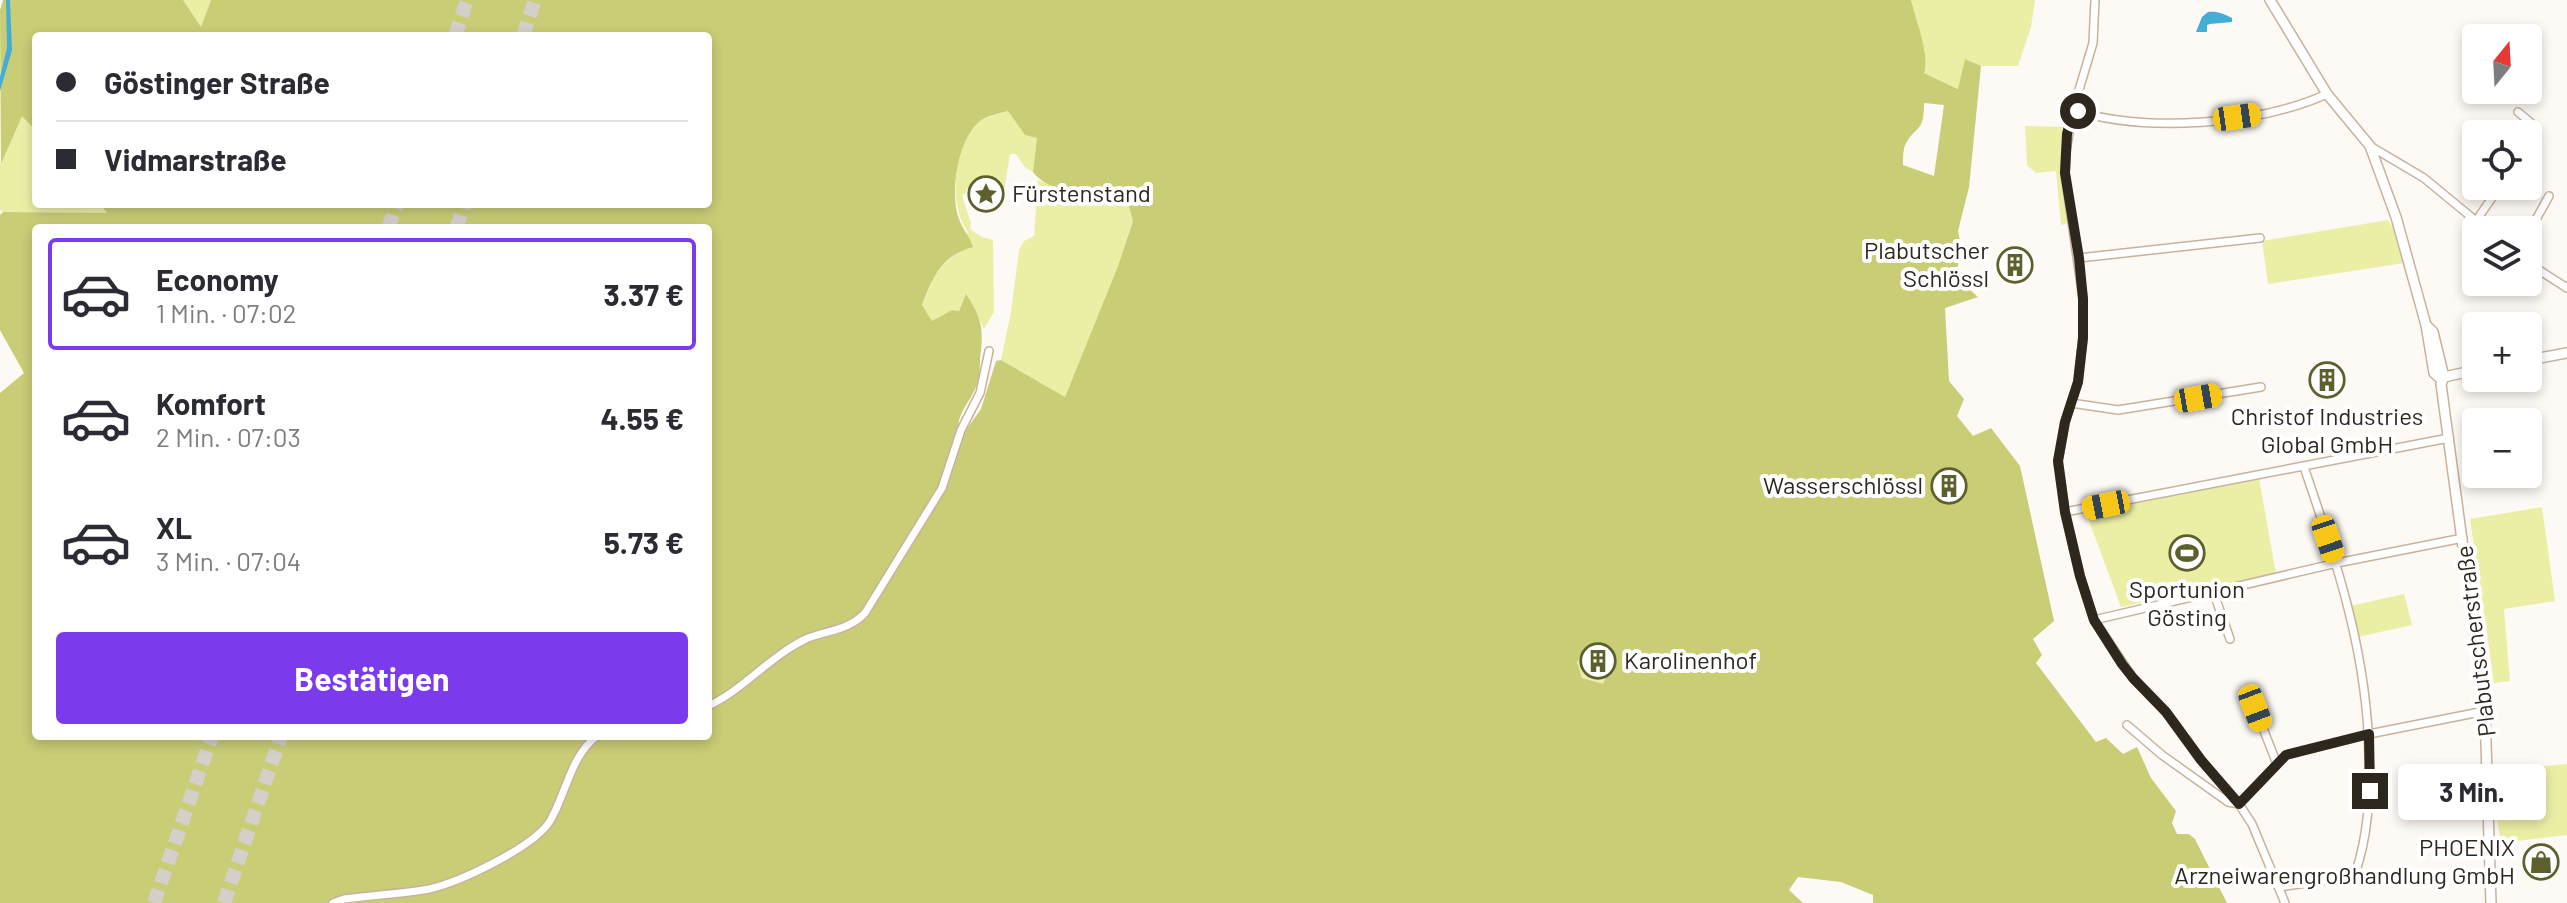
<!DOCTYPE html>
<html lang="de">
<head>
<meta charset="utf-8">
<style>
  :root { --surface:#fff; --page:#f7f7f7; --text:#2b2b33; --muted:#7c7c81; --line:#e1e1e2; --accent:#7c3aed }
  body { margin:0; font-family:Barlow,sans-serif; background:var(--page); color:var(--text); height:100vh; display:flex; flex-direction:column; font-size:30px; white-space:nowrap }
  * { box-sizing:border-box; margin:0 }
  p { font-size:26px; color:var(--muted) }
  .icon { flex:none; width:44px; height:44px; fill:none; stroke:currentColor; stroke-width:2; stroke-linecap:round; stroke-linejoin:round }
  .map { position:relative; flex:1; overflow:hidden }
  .sheet { position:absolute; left:32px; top:224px; width:680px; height:516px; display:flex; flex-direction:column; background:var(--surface); border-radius:8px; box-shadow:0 4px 12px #0003 }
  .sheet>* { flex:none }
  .banner { position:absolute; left:32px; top:32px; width:680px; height:176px; border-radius:8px; box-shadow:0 4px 12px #0003; display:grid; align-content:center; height:176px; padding:0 24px; background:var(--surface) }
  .needle { width:52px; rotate:18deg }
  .tools { position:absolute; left:2462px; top:24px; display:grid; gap:16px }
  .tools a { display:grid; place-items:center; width:80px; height:80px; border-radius:8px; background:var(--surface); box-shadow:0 4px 12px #0003; font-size:40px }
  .end { position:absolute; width:36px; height:36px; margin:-18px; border:10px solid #2e271e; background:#fff; box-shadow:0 0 0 4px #fff }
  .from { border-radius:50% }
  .bubble { position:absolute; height:56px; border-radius:8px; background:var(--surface); box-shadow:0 4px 12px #0003; font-size:26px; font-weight:700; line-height:56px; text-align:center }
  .car { position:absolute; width:24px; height:48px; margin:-24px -12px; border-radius:10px; box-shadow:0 0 6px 2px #0007; background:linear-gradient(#f5c518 24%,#345 0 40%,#f5c518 0 76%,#345 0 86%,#f5c518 0) }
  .banner b { display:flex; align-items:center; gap:28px; height:76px; font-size:30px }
  .banner b+b { border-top:2px solid var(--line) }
  .banner i { width:20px; height:20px; background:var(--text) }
  ul { padding:14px 0 0; list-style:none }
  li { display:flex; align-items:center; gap:24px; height:112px; margin:0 16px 12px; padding:0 8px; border:4px solid transparent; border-radius:8px }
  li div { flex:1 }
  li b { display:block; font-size:30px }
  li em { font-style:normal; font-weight:700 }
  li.on { border-color:var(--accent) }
  li>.icon { width:72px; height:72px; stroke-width:1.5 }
  .cta { display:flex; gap:16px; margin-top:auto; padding:16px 24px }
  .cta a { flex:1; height:92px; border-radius:8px; background:var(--accent); color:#fff; font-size:32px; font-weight:700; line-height:92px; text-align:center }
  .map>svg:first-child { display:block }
  .green { fill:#ebefa6 }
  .forest { fill:#c9cd76; fill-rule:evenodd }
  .water { fill:#44add4 }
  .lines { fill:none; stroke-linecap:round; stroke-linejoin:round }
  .motorway-tunnel { stroke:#d4cfc9; stroke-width:14; stroke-dasharray:14 7; stroke-linecap:butt }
  .minor-casing { stroke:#c7b39d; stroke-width:10 }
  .tertiary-casing { stroke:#c7b39d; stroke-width:12 }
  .minor { stroke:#fff; stroke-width:7 }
  .tertiary { stroke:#fff; stroke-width:9 }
  .route { stroke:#2e271e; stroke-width:10 }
  .labels { text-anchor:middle; stroke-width:8; stroke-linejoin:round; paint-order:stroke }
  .poi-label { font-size:24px; fill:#2e271e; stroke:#fff; text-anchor:end }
  .street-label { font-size:24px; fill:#2e271e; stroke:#fff }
</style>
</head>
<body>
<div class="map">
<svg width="2567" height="903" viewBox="0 0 2567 903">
  <rect width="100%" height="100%" fill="#fdf9f4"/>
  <g class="green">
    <path d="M 183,0 L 211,0 L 201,28 Z"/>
    <path d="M 1911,0 L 2035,0 L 2031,27 L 2018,66 L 1981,66 L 1965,59 L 1959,89 L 1924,73 Z"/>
    <path d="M 1008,111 L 1037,138 L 1033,172 L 1025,167 L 1016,154 L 1010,154 L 1003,198 L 1000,200 L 992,187 L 985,183 L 976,191 L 966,189 L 966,193 L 962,195 L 971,224 L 970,229 L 982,237 L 993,240 L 994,312 L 984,329 L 966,295 L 959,311 L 952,310 L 932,322 L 922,306 L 936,270 L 958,252 L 968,232 C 947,206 953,136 984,118 C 991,115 1001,113 1008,111 Z"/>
    <path d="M 22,116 L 36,131 L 36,204 L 100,204 L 108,213 L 3,212 L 0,210 L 0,164 Z"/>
    <path d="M 2025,126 L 2063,127 L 2060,170 L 2068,223 L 2061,225 L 2056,171 L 2036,173 L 2027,165 Z"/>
    <path d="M 1038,180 C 1066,192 1095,191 1125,192 L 1133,220 L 1118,266 L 1065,397 L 1001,360 L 1011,312 L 1019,250 L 1024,241 L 1034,236 Z"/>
    <path d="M 2388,220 L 2397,234 L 2404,263 L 2268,284 L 2262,241 Z"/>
    <path d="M 2259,478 L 2276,574 L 2121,607 L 2086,513 Z"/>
    <path d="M 2542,507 L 2555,601 L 2504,609 L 2510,681 L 2494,683 L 2470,519 Z"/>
    <path d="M 2404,594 L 2412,625 L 2358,637 L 2350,606 Z"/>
    <path d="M 1604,646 L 1613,664 L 1604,685 L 1582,678 L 1577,662 L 1588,647 Z"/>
    <path d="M 2567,764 L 2567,835 L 2501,843 L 2496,814 L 2491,811 L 2491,771 Z"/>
  </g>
  <path class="forest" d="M 3,0 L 183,0 L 201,27 L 211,0 L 1911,0 C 1916,22 1930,53 1924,73 L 1958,89 L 1965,59 L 1981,66 L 1969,187 L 1958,231 L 1962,251 L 1955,276 L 1978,297 L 1945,308 L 1949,381 L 1964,399 L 1957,416 L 1973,436 L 1991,428 L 2020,466 L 2054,621 L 2033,639 L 2042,655 L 2036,663 L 2096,742 L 2106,738 L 2123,754 L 2137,747 L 2151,778 L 2176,811 L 2172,823 L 2177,834 L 2189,834 L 2195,839 L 2227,903 L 1873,903 L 1873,895 L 1841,882 L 1798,877 L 1789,890 L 1803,903 L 0,903 L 0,393 L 24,373 L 0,330 L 0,215 L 3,212 L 107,213 L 100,204 L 708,204 L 708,36 L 36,36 L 36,131 L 22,116 L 1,164 L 0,10 ZM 1924,103 L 1944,105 L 1934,176 L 1903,165 C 1903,159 1903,150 1905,145 C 1916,124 1924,134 1924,103 ZM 1008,111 L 1025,135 L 1037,138 L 1033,172 C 1052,197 1097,192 1125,192 L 1133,221 L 1118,266 L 1065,397 L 1001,360 L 996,361 L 981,409 L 966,430 L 958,429 C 958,411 972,400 977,384 C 980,376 980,366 980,358 C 984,330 982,318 966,294 L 959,311 L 952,310 L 932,321 L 922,305 C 933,276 941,256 973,247 C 970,237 962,228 959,219 C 949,193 958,134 983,119 C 990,115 1001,113 1008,111 ZM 36,228 L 708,228 L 708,736 L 36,736 ZM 1604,646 L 1612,664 L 1603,684 L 1582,678 L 1577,662 L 1588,647 Z"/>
  <g class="water">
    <path d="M 6,0 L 10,0 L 12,50 L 0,91 L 0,77 L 7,48 Z"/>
    <path d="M 2208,12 C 2217,11 2224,14 2232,18 L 2232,22 L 2210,24 L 2207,25 L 2207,32 L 2196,32 L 2202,17 Z"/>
  </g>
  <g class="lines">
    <g class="motorway-tunnel">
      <path d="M 455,36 L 467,0"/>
      <path d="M 523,36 L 535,0"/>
      <path d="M 388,228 L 397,204"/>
      <path d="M 456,228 L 465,204"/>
      <path d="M 154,903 L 212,736"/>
      <path d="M 224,903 L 281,736"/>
    </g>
    <defs>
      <g id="minor">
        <path d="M 2095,0 L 2093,43 L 2073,110 L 2066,151 L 2065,173 L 2083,299 L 2083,338 L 2078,382 L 2065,422 L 2058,461 L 2065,512 L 2080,576 L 2094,620 L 2133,678 L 2166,712 L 2201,760 L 2239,804 L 2252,824 L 2285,903"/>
        <path d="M 2073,110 C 2145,133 2258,125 2327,94"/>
        <path d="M 2518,112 L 2536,127 L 2528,140"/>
        <path d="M 2370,146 L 2424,178 L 2487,230"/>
        <path d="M 2476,221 L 2500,186"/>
        <path d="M 2528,234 L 2549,196"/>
        <path d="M 2079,258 L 2260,238"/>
        <path d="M 2528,263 L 2567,288"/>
        <path d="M 2071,403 L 2118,410 L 2261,387"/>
        <path d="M 2065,512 L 2449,438"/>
        <path d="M 2213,591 L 2230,639"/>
        <path d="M 2094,620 L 2337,563 L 2463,538"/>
        <path d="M 708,706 C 742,691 772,654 808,638 C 829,630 849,630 865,613 L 942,488 L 961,430 L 980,393 L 989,351"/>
        <path d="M 2255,708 L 2277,764"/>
        <path d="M 2127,725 L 2162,755 L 2228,802 L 2239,804 L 2286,755 L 2369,734 L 2485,711"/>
        <path d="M 2279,887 L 2342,878 L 2355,874 C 2368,836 2370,798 2369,759 C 2368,654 2337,564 2304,467"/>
        <path d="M 333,903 L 344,899 C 372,895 401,894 429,889 C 460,882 534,847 550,821 C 566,794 571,755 597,736"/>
      </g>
      <g id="tertiary">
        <path d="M 2270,0 L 2327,94 L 2370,146 L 2396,217 L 2426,325 L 2434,373 L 2442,380"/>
        <path d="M 2426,325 L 2433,332 L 2444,377"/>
        <path d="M 2528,360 L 2567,353"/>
        <path d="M 2444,377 L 2441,384 L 2485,711 L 2491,903"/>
        <path d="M 2444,377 L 2476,370"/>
      </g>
    </defs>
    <use href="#minor" class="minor-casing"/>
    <use href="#tertiary" class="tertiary-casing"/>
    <use href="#minor" class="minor"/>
    <use href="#tertiary" class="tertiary"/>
  </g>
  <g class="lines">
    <path class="route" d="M 2078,111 L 2073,110 L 2067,134 L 2065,173 L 2079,258 L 2083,299 L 2083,338 L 2078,382 L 2065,422 L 2058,461 L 2065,512 L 2080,576 L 2094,620 L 2122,664 L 2133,678 L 2166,712 L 2201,760 L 2239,804 L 2286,755 L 2369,734 L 2370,791"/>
  </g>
  <defs>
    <symbol id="sight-ring" viewBox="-11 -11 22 22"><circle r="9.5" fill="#fff" stroke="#5d602d" stroke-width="1.5"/><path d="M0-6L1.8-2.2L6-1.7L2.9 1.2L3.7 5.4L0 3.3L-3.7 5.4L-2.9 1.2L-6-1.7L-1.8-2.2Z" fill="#5d602d"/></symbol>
    <symbol id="building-ring" viewBox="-11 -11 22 22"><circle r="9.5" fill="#fff" stroke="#5d602d" stroke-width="1.5"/><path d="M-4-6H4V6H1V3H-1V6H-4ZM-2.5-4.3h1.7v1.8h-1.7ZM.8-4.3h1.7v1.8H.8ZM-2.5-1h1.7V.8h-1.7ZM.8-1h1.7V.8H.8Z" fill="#5d602d"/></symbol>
    <symbol id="stadium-ring" viewBox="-11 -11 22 22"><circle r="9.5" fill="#fff" stroke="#5d602d" stroke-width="1.5"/><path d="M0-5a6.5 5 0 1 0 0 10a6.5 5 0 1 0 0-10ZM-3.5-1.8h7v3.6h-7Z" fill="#5d602d"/></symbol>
    <symbol id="shop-ring" viewBox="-11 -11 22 22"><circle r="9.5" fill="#fff" stroke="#5d602d" stroke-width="1.5"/><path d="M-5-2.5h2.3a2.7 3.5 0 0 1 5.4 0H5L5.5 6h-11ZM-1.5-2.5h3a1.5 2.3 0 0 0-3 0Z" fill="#5d602d"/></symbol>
  </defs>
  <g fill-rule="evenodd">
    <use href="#sight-ring" x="966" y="174" width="40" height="40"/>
    <use href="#building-ring" x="1995" y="245" width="40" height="40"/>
    <use href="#building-ring" x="2307" y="360" width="40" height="40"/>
    <use href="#building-ring" x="1929" y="466" width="40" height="40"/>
    <use href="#stadium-ring" x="2167" y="533" width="40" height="40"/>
    <use href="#building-ring" x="1578" y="641" width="40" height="40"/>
    <use href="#shop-ring" x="2521" y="842" width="40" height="40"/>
  </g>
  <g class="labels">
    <g class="poi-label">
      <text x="1012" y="202" text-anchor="start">Fürstenstand</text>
      <text x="1989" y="259">Plabutscher<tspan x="1989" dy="28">Schlössl</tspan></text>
      <text x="2327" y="425" text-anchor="middle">Christof Industries<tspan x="2327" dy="28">Global GmbH</tspan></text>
      <text x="1923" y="494">Wasserschlössl</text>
      <text x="2187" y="598" text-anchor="middle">Sportunion<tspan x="2187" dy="28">Gösting</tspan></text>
      <text x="1624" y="669" text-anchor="start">Karolinenhof</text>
      <text x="2515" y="856">PHOENIX<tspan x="2515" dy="28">Arzneiwarengroßhandlung GmbH</tspan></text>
    </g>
    <g class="street-label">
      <text transform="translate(2476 641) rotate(-97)" y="8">Plabutscherstraße</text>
    </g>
  </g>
</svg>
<div class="tools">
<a><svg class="needle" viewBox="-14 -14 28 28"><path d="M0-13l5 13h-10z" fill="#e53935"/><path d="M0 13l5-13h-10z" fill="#7c7c81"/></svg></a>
<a><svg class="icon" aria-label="locate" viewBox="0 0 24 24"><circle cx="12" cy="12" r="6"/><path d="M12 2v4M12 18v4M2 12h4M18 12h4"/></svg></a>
<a><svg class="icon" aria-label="layers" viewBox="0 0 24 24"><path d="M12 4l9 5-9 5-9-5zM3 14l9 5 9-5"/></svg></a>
<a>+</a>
<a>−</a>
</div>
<i class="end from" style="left:2078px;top:111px"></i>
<i class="end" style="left:2370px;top:791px"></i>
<div class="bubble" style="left:2398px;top:764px;width:148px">3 Min.</div>
<i class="car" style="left:2237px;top:117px;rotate:82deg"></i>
<i class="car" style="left:2198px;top:398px;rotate:80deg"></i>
<i class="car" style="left:2106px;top:505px;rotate:259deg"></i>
<i class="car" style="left:2328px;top:539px;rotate:161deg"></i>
<i class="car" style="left:2255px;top:708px;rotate:159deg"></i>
<div class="banner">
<b><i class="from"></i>Göstinger Straße</b>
<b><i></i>Vidmarstraße</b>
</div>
<section class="sheet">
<ul>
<li class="on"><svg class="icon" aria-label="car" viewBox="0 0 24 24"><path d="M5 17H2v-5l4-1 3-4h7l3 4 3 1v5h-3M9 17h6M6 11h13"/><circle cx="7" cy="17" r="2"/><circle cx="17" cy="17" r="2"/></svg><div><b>Economy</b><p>1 Min. · 07:02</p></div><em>3.37 €</em></li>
<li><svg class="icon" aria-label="car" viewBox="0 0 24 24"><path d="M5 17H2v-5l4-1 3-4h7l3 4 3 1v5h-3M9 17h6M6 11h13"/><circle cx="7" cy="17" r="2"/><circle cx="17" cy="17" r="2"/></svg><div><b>Komfort</b><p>2 Min. · 07:03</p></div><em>4.55 €</em></li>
<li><svg class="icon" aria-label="car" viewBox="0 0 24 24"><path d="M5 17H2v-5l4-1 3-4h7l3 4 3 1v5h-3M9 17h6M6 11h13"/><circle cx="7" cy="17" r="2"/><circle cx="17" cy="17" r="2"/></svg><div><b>XL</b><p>3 Min. · 07:04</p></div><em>5.73 €</em></li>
</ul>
<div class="cta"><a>Bestätigen</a></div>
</section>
</div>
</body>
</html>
